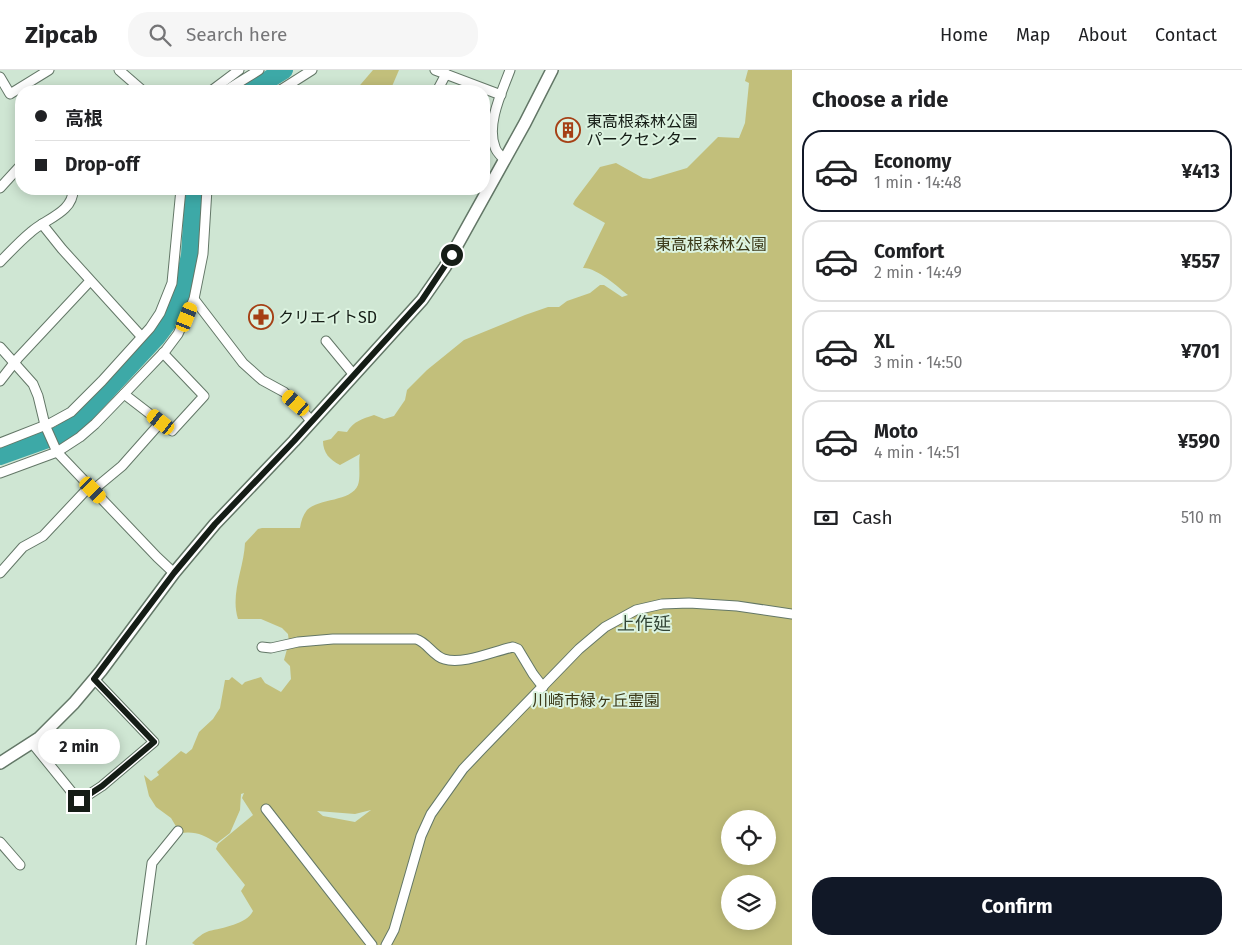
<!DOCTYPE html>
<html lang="en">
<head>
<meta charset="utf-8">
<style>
  :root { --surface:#fff; --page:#f6f6f6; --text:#202124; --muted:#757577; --line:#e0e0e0; --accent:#111827 }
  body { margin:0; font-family:"Fira Sans","Noto Sans JP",sans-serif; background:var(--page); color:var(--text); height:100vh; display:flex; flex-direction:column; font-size:19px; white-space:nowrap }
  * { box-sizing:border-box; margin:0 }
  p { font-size:16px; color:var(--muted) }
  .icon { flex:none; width:28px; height:28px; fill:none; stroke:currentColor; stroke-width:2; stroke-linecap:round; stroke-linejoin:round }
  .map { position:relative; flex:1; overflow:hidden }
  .side { display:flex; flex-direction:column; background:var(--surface); width:450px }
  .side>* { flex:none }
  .hud { position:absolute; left:15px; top:15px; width:475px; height:110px; border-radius:20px; box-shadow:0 2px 12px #0003; display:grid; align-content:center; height:110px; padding:0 20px; background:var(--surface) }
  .buttons { position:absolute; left:721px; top:740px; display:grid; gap:10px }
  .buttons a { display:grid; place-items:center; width:55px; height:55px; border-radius:50%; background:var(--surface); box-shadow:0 2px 12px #0003; font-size:25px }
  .end { position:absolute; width:22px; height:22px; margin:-11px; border:6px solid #151d16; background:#fff; box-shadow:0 0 0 2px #fff }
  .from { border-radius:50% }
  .bubble { position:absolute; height:35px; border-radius:18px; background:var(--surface); box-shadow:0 2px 12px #0003; font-size:16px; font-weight:700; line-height:35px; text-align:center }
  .car { position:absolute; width:15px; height:30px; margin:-15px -8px; border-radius:6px; box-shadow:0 0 4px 1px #0007; background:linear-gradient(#f5c518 24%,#345 0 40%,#f5c518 0 76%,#345 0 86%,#f5c518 0) }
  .hud b { display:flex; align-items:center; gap:18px; height:48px; font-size:19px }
  .hud b+b { border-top:1px solid var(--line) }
  .hud i { width:12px; height:12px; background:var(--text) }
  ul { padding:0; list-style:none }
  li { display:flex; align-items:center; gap:15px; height:82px; margin:0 10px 8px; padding:0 10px; border:2px solid var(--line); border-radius:20px }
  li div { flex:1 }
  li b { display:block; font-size:19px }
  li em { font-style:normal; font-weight:700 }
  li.active { border-color:var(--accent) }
  li>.icon { width:45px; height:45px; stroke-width:1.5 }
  h2 { padding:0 20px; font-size:22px; line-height:60px }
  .pay { display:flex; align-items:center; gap:12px; height:55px; padding:0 20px; font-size:19px }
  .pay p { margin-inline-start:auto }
  .primary-button { display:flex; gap:10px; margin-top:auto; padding:10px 20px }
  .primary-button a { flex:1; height:58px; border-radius:20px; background:var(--accent); color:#fff; font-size:20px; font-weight:700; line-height:58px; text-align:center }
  header { display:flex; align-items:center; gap:30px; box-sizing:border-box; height:70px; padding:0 25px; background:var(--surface); border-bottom:1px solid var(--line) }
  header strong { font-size:24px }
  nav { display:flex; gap:28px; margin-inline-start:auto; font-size:18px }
  .search { width:350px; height:45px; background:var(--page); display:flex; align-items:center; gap:12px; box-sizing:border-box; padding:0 18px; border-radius:20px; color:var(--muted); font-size:19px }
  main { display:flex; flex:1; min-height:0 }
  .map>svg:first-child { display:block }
  .green { fill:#c2bf7b; fill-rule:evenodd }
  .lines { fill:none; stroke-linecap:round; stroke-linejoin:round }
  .river { stroke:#3da9a7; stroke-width:18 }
  .minor-casing { stroke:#637767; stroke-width:11 }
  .tertiary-casing { stroke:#637767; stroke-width:14 }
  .minor { stroke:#fff; stroke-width:9 }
  .tertiary { stroke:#fff; stroke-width:11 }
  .route { stroke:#151d16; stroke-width:6 }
  .labels { text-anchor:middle; stroke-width:4; stroke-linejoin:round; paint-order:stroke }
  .poi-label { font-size:16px; fill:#151d16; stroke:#dcf3e0; text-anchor:start }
  .park-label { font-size:16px; fill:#3b3918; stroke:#dcf3e0 }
  .neighbourhood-label { font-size:18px; fill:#324536; stroke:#dcf3e0 }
</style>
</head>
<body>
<header>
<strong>Zipcab</strong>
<div class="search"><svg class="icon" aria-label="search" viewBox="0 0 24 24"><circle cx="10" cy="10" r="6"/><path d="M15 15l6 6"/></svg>Search here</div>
<nav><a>Home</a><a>Map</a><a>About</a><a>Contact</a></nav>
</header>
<main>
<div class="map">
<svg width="792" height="875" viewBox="0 0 792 875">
  <rect width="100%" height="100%" fill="#cfe6d3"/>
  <g class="green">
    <path d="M 373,0 L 399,0 L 390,21 L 355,21 Z"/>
    <path d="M 748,0 L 792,0 L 792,875 L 195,875 L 192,873 C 197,868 203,863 209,861 C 222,858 247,854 253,841 L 241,821 L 245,815 L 216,779 L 218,774 L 253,745 L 242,728 L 244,723 L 241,724 L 240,740 L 230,763 L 217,773 C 203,765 197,761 180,763 L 171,748 L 156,737 L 149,726 L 144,705 L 151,711 L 159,705 L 157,702 L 181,681 L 186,684 L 192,679 L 199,662 L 213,649 L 220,638 L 225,610 L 229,610 L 232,607 L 242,615 L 245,612 L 261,607 L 265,613 L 281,622 L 291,609 L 290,596 L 284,590 L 289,572 L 288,564 L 282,558 L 261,549 L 238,549 C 230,524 244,498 245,473 L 258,459 L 262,458 L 300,458 C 301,451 303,445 307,440 C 319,428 351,432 358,415 C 361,406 358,393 360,384 L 340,395 C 330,390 323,383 323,371 L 331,369 L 338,361 L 347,362 C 354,351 362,349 374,345 L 384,349 L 394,346 L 405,330 L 407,320 L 427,300 L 464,270 L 525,245 L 548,237 L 559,237 L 567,231 L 590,223 L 600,215 L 604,215 L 622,227 L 628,225 C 618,217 596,197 583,198 L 605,153 L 575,136 L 573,134 L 575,130 L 600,97 L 616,93 L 643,108 L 650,109 L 687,98 L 718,67 L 739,68 L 745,53 L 749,13 L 745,11 ZM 371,740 L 355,752 L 323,746 L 317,741 L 355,744 ZM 730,749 L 768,749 L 768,786 L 730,786 ZM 730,814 L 768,814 L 768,851 L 730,851 Z"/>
  </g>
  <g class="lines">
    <g class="river">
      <path d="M 250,21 L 284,0"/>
      <path d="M 0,386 L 59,365 L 79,351 L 156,268 L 171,248 L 182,222 L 190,185 L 194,119"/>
    </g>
    <defs>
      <g id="minor">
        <path d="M 119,0 L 143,21"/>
        <path d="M 435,0 L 501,25"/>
        <path d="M 0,7 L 10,24 L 49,0"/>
        <path d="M 211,21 L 239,0"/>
        <path d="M 225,21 L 259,0"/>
        <path d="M 279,21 L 312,0"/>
        <path d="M 437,21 L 446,4"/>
        <path d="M 505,90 C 501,86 496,82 495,77 C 486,54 502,22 510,0"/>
        <path d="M 484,109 L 492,111"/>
        <path d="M 0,118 L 21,95"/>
        <path d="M 42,154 L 62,179 L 141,266"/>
        <path d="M 0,192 C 10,182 20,171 31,162 C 45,149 74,142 73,119"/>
        <path d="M 194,229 L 243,293 L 262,310 L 284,322 L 296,333 L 312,352"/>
        <path d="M 326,271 L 354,305"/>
        <path d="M 0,277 L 33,314 L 38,326 L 45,355 L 57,382 L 157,487 L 174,503"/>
        <path d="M 0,311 L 18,288 L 90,211"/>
        <path d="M 124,324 L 172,361 L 204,326 L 163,283"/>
        <path d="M 0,373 L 51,353 L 71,342 L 102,311 L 150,258 L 160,243 L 172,213 L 181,119"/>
        <path d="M 0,403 L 57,382 L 80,367 L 95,354 L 124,324 L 166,280 L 178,264 L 194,229 L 203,184 L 207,119"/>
        <path d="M 93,420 L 122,396 L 161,352"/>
        <path d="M 0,503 L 23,477 L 43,466 L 89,417"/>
        <path d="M 262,577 L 271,578 L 298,572 L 333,569 L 416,569 C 427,572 433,586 444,589 C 463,595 494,581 513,577 L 518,579 L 533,604 L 543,617"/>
        <path d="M 32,673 L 79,731 L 102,716 L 154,672 L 94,609"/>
        <path d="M 266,739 L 372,875"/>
        <path d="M 0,772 L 20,795"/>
        <path d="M 141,875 L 152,793 L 178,761"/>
        <path d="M 386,875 L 394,860 L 421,766 L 431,744 L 463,699 L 482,679 L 579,579 L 605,557 L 636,540 L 662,534 L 689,533 L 737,536 L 792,544"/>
      </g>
      <path id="tertiary" d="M 0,693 L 39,668 L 74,633 L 101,601 L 174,503 L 215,454 L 294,371 L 422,230 L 445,197 L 525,53 L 552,0"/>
    </defs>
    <use href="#minor" class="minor-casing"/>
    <use href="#tertiary" class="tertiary-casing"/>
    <use href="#minor" class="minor"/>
    <use href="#tertiary" class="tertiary"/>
  </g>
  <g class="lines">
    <path class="route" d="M 79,731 L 102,716 L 154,672 L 94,609 L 174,503 L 215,454 L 294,371 L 422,230 L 452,185"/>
  </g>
  <defs>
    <symbol id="building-ring" viewBox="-11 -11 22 22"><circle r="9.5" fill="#dcf3e0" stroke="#a54015" stroke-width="1.5"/><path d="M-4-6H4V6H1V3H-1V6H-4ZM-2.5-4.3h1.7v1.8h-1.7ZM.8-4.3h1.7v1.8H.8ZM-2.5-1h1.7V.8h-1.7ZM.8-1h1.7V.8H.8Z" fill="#a54015"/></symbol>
    <symbol id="pharmacy-ring" viewBox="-11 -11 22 22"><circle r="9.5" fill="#dcf3e0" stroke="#a54015" stroke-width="1.5"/><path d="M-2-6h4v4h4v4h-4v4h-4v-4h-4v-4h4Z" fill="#a54015"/></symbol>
  </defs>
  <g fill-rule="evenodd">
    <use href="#building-ring" x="554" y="46" width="28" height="28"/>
    <use href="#pharmacy-ring" x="247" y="233" width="28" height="28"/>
  </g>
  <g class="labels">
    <g class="poi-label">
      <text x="586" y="57">東高根森林公園<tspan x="586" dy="18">パークセンター</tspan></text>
      <text x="278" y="253">クリエイトSD</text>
    </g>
    <g class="park-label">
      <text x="711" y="180">東高根森林公園</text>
      <text x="596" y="636">川崎市緑ヶ丘霊園</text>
    </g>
    <g class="neighbourhood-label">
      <text x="644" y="560">上作延</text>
    </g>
  </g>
</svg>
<div class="buttons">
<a><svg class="icon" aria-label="locate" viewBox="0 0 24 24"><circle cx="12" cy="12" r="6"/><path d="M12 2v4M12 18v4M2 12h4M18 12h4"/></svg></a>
<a><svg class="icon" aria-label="layers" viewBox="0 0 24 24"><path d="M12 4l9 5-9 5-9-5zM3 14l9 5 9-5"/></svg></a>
</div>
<i class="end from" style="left:452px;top:185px"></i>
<i class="end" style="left:79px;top:731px"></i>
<div class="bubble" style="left:38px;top:659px;width:82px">2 min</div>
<i class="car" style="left:187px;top:247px;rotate:22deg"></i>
<i class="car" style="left:296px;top:333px;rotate:311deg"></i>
<i class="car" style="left:161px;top:352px;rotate:308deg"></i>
<i class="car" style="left:93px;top:420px;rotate:136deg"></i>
<div class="hud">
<b><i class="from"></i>高根</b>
<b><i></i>Drop-off</b>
</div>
</div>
<section class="side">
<h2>Choose a ride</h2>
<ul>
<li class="active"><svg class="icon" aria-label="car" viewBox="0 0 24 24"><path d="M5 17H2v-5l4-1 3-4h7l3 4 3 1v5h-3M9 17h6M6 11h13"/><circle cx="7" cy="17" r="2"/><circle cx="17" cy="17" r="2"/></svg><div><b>Economy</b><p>1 min · 14:48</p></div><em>¥413</em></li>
<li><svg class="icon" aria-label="car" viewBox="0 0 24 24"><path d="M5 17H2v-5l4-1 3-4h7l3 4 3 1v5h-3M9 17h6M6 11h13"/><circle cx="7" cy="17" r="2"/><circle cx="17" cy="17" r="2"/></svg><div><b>Comfort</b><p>2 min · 14:49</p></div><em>¥557</em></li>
<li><svg class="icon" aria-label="car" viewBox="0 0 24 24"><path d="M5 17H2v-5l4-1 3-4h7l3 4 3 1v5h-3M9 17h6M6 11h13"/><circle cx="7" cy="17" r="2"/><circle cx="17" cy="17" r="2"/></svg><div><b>XL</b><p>3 min · 14:50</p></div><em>¥701</em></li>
<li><svg class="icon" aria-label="car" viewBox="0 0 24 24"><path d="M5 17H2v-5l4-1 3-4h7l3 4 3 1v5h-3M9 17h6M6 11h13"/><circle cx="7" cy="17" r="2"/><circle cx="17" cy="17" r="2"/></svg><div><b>Moto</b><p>4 min · 14:51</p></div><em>¥590</em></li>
</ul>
<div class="pay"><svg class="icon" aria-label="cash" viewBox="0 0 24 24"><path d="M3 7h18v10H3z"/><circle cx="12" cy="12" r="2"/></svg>Cash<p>510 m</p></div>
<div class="primary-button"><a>Confirm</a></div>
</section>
</main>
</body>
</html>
